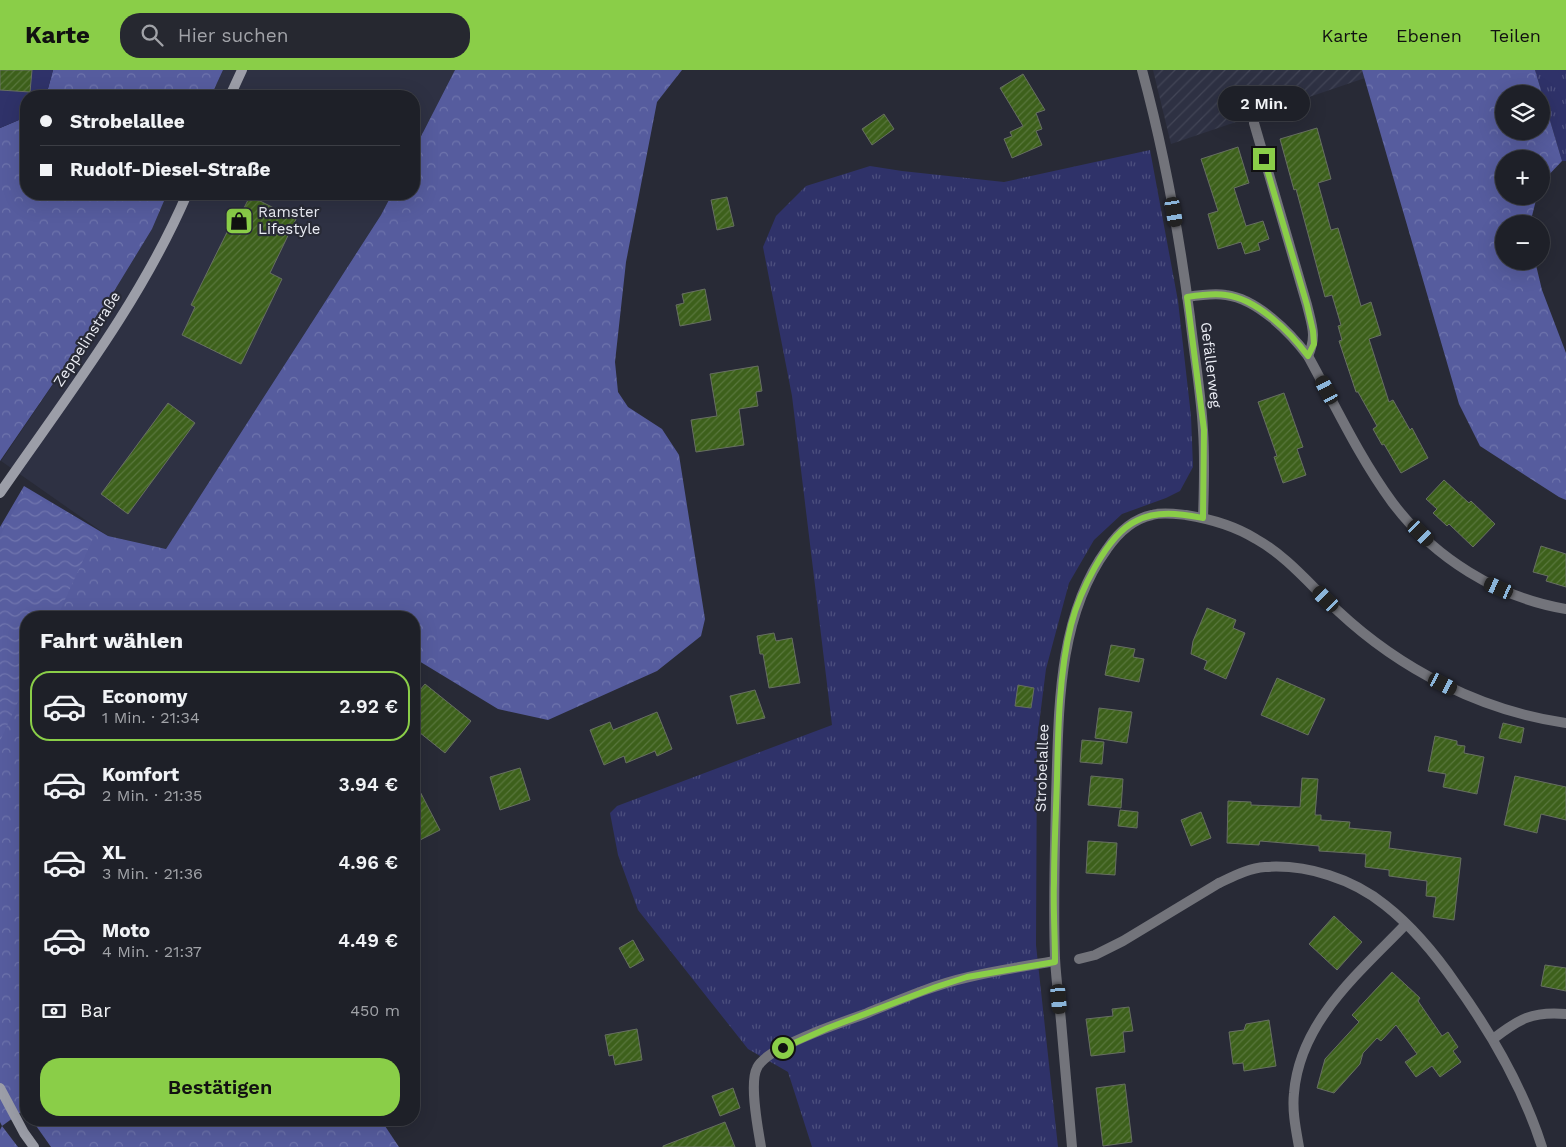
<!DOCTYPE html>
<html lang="de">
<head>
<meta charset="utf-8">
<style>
  :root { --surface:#1e2028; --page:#262830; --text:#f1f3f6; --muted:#a1a3a8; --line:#3c3e45; --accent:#8ace48 }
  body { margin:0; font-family:"Work Sans",sans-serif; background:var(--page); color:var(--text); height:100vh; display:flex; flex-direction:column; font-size:19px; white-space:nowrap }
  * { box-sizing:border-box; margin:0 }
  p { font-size:16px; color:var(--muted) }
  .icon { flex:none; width:28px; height:28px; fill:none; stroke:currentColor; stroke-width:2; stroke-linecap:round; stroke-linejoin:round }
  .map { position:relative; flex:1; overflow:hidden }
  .side { position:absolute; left:20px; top:541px; width:400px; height:515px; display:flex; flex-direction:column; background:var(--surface); border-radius:20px; box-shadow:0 5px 20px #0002,0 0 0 1px var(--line) }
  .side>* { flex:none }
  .guide { position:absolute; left:20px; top:20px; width:400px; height:110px; border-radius:20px; box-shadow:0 5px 20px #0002,0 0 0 1px var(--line); display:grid; align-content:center; height:110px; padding:0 20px; background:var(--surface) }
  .buttons { position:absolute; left:1495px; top:15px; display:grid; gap:10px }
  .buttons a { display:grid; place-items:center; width:55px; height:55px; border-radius:50%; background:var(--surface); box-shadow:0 5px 20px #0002,0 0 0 1px var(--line); font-size:25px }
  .end { position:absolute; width:22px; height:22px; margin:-11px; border:6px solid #8ace48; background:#111; box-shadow:0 0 0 2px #111 }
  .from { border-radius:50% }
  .bubble { position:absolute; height:35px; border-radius:18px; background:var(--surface); box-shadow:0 5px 20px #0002,0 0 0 1px var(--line); font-size:16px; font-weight:600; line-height:35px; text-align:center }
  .car { position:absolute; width:15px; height:30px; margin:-15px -8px; border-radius:6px; box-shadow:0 0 4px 1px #0007; background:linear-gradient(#222 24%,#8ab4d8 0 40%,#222 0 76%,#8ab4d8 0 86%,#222 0) }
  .guide b { display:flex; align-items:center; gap:18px; height:48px; font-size:19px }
  .guide b+b { border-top:1px solid var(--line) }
  .guide i { width:12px; height:12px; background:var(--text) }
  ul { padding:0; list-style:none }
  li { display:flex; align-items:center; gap:15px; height:70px; margin:0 10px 8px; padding:0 10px; border:2px solid transparent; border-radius:20px }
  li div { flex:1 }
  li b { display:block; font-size:19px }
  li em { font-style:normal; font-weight:600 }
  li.current { border-color:var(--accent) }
  li>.icon { width:45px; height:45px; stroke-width:1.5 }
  h2 { padding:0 20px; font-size:22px; line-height:60px }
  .pay { display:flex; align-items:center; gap:12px; height:55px; padding:0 20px; font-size:19px }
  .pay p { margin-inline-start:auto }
  .button { display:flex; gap:10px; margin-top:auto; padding:10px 20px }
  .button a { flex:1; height:58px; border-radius:20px; background:var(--accent); color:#111; font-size:20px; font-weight:600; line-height:58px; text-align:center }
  header { display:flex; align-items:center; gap:30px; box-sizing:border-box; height:70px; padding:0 25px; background:var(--accent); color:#111 }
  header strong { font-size:24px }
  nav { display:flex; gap:28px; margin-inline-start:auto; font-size:18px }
  .search { width:350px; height:45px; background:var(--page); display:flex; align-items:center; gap:12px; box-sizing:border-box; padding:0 18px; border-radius:20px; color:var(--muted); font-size:19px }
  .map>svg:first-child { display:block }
  .built { fill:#2e3143 }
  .industrial { fill:url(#industrial-furrows) }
  .grass { fill:url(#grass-tufts) }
  .forest { fill:url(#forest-crowns); fill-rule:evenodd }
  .garden { fill:#2f3269 }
  .water { fill:url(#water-waves) }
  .building { fill:url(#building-hatch); stroke:#676f62 }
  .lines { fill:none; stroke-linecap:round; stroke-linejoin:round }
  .lane { stroke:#73747b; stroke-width:10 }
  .street { stroke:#73747b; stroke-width:10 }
  .secondary { stroke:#9c9ea8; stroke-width:10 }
  .route { stroke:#8ace48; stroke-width:6 }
  .labels { text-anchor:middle; stroke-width:4.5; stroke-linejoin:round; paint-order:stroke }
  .poi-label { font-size:15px; fill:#ebedf5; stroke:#282a36; text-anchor:start }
  .street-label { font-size:15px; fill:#ebedf5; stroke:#282a36 }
</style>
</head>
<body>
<header>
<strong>Karte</strong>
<div class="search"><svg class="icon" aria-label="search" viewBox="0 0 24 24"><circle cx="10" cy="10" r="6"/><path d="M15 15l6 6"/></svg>Hier suchen</div>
<nav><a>Karte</a><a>Ebenen</a><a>Teilen</a></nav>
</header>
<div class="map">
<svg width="1566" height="1077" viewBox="0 0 1566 1077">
  <defs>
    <pattern id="industrial-furrows" width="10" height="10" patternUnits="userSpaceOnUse" patternTransform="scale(1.25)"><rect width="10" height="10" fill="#2e3143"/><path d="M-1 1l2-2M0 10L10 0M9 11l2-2" fill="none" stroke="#424556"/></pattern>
    <pattern id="grass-tufts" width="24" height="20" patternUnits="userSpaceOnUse" patternTransform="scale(1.25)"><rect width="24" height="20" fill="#2f3269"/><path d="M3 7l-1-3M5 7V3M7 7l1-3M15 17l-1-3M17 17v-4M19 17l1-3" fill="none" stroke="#4d507f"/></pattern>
    <pattern id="forest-crowns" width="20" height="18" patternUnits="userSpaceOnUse" patternTransform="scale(1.25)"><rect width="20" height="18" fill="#565c9e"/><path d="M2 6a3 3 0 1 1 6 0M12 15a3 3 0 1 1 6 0" fill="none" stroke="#6e74ac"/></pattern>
    <pattern id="water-waves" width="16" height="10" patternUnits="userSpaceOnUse" patternTransform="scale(1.25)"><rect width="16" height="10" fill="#585ea0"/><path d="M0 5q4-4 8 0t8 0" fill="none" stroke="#7075ae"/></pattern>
    <pattern id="building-hatch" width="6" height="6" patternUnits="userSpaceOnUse" patternTransform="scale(1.25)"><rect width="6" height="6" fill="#3d601b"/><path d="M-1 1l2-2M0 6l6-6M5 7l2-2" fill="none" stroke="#59773d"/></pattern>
  </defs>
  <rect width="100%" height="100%" fill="#282a36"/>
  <g class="built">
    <path d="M 223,0 L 455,0 L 414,80 L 414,26 L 211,26 Z"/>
    <path d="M 167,124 L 392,124 L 381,145 L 166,479 L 108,466 L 1,391 L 94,254 L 152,159 Z"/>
  </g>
  <path class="industrial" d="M 1153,0 L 1362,0 L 1365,8 L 1171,74 Z"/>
  <g class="grass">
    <path d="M 1535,0 L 1566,0 L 1566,91 L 1562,91 Z"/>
    <path d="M 1150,80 L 1178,231 L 1191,346 L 1193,397 L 1180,421 L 1166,428 L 1122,444 L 1094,470 L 1069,513 L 1046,599 L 1037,670 L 1036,875 L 1058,1077 L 812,1077 L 788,1002 L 748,979 L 638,840 L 618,785 L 610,743 L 617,736 L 832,655 L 792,326 L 763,177 L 776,146 L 806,116 L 870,96 L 902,101 L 1004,112 Z"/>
  </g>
  <g class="forest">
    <path d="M 53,0 L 223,0 L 211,26 L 46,26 Z"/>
    <path d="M 455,0 L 682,0 L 657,32 L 626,192 L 615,292 L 618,322 L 628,337 L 662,359 L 679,385 L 705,549 L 701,566 L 657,601 L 548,650 L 498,639 L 414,588 L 414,548 L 26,548 L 26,1042 L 24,1040 L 2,1056 L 18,1077 L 0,1077 L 0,1060 L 2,1056 L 0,1052 L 0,457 L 24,416 L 108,466 L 166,479 L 381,145 L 392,124 L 414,124 L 414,80 Z"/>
    <path d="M 1362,0 L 1535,0 L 1562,91 L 1543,111 L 1541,115 L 1541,89 L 1504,89 L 1504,126 L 1537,126 L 1530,154 L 1504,154 L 1504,191 L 1535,191 L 1542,220 L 1566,283 L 1566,430 L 1559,427 L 1480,376 L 1459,334 ZM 1504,24 L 1541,24 L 1541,61 L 1504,61 Z"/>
    <path d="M 26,47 L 26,124 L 167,124 L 152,159 L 94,254 L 0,391 L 0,58 Z"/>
    <path d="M 32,1050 L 381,1050 L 399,1077 L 51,1077 Z"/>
  </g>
  <path class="garden" d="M 0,0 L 53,0 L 46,26 L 26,26 L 26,47 L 0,58 Z"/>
  <path class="water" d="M 25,420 L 96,462 L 57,547 L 26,548 L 26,614 L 0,671 L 0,466 Z"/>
  <g class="building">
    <path d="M 0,0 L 32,0 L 30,22 L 0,20 Z"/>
    <path d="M 1023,4 L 1045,40 L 1036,43 L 1042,59 L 1036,61 L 1042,75 L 1012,88 L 1004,69 L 1012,66 L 1010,62 L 1023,56 L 1000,18 Z"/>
    <path d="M 884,44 L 894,59 L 872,75 L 862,59 Z"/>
    <path d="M 1317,58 L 1331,109 L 1318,113 L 1331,160 L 1338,158 L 1361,236 L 1371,232 L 1381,265 L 1369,269 L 1389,332 L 1393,330 L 1410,360 L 1412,358 L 1428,388 L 1401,403 L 1384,374 L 1382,375 L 1373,359 L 1377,356 L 1358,322 L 1356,322 L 1339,271 L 1342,270 L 1338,256 L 1341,255 L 1332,225 L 1325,227 L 1296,119 L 1294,120 L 1280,69 Z"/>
    <path d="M 1238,77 L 1249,113 L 1234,118 L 1246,156 L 1263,151 L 1269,169 L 1258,173 L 1260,180 L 1245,184 L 1241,172 L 1218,179 L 1208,144 L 1218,141 L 1201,89 Z"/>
    <path d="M 250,126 L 296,149 L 270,203 L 282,209 L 241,294 L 182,265 L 195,237 L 191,235 L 238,140 L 242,142 Z"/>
    <path d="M 727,127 L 734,156 L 717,160 L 711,130 Z"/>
    <path d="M 705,219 L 711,250 L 680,256 L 676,235 L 684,233 L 682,224 Z"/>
    <path d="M 758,296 L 762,321 L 756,322 L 758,336 L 739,339 L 744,375 L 696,382 L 691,350 L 717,346 L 710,304 Z"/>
    <path d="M 1284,323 L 1303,377 L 1297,379 L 1306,405 L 1283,413 L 1274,387 L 1277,386 L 1258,332 Z"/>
    <path d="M 168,333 L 195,353 L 128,444 L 101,424 Z"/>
    <path d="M 1444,410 L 1469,433 L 1471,431 L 1495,454 L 1473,477 L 1449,454 L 1447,456 L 1433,443 L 1437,439 L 1426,429 Z"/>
    <path d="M 1541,476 L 1566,484 L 1566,517 L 1546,511 L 1548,506 L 1533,502 Z"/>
    <path d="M 1207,538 L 1236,550 L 1233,558 L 1245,563 L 1226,609 L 1204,599 L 1207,591 L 1191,584 L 1193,571 Z"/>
    <path d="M 774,563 L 776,571 L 792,568 L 800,613 L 769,618 L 763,584 L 760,584 L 757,566 Z"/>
    <path d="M 1111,575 L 1135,579 L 1133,587 L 1144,589 L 1139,612 L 1105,605 Z"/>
    <path d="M 1277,608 L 1325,629 L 1308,665 L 1261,645 Z"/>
    <path d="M 425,614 L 471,651 L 445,683 L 414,658 L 414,627 Z"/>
    <path d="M 1018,615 L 1034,618 L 1031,638 L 1015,636 Z"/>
    <path d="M 755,620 L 765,648 L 737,654 L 730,626 Z"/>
    <path d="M 1099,638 L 1132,642 L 1127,673 L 1095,668 Z"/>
    <path d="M 657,642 L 672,679 L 657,686 L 655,681 L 626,693 L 624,686 L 604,695 L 590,660 L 610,652 L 613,660 Z"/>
    <path d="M 1503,653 L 1524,658 L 1521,673 L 1499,668 Z"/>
    <path d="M 1435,666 L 1457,671 L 1457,675 L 1465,676 L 1464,683 L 1484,687 L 1477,724 L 1443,717 L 1446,704 L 1428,701 Z"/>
    <path d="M 1082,670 L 1104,672 L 1102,694 L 1080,692 Z"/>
    <path d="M 520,698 L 530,730 L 500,740 L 490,707 Z"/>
    <path d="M 1091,706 L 1123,709 L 1121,738 L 1088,735 Z"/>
    <path d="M 1515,706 L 1566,717 L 1566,750 L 1541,744 L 1537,763 L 1504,755 Z"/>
    <path d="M 1302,708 L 1318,709 L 1315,745 L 1321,745 L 1321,750 L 1350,752 L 1349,758 L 1391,762 L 1389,778 L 1461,788 L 1454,850 L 1433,847 L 1436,827 L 1426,826 L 1427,811 L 1389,806 L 1389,800 L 1365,797 L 1366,784 L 1319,781 L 1319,776 L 1260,771 L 1259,775 L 1227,773 L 1228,731 L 1251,732 L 1251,735 L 1300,737 Z"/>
    <path d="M 414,710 L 440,760 L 414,773 Z"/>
    <path d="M 1120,740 L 1138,742 L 1137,758 L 1118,756 Z"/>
    <path d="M 1201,742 L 1211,768 L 1191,776 L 1181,750 Z"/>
    <path d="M 1088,771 L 1117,773 L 1115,805 L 1086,803 Z"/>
    <path d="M 1334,846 L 1362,872 L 1337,900 L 1309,874 Z"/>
    <path d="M 633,870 L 644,890 L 630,898 L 619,878 Z"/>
    <path d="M 1545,895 L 1566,898 L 1566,921 L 1541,916 Z"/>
    <path d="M 1392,902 L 1420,928 L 1418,931 L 1442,966 L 1448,962 L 1458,977 L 1453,981 L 1461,992 L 1440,1007 L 1432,996 L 1416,1007 L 1405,992 L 1417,984 L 1396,955 L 1381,971 L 1377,968 L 1363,983 L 1360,994 L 1334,1023 L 1317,1018 L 1325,989 L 1359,952 L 1352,945 Z"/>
    <path d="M 1129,937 L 1133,961 L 1123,962 L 1125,982 L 1091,986 L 1086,949 L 1113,946 L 1112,939 Z"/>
    <path d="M 1269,950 L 1276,996 L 1244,1001 L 1243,993 L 1233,994 L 1229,962 L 1244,960 L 1246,954 Z"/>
    <path d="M 637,959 L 642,990 L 615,995 L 613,985 L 609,986 L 605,965 Z"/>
    <path d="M 1125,1014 L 1132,1072 L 1103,1076 L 1096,1018 Z"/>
    <path d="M 733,1018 L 740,1038 L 720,1046 L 712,1026 Z"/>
    <path d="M 725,1052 L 735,1077 L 663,1077 L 663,1076 Z"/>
  </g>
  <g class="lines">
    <path class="lane" d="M 1079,889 L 1095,885 L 1123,871 L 1219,813"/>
    <g class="street">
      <path d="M 1142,0 C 1164,81 1179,163 1190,247 C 1194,284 1201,322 1203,360 C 1205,389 1204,419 1203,448"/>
      <path d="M 1254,53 L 1307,235 C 1312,256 1317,266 1308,286"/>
      <path d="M 1187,227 C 1200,225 1213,223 1226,225 C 1257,229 1290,262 1308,286 C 1335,335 1359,387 1392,432 C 1433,487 1498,528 1566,539"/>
      <path d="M 1219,813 C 1234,806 1249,798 1265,797 C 1307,794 1353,809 1385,835 C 1413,857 1436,885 1456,914 C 1492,964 1523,1018 1542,1077"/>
      <path d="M 1493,969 C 1519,949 1532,941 1566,944"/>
      <path d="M 761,1077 C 758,1059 749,1013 757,998 C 760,991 768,986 774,982 C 802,966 834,955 865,944 C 899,930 933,915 969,907 C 998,900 1027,896 1055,891"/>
      <path d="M 1072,1077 C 1068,1035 1065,993 1061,951 C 1059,930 1056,909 1055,888 C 1053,835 1055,781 1056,728 C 1059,644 1056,549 1107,479 C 1118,463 1133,449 1152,445 C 1162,442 1176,444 1186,445 C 1211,449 1235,456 1256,469 C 1288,487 1311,516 1338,541 C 1400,599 1481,641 1566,653"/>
      <path d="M 1299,1077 C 1296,1060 1292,1041 1294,1023 C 1300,951 1359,903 1406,854"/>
    </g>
    <g class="secondary">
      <path d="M 230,26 L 242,0"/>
      <path d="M 0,423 C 67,326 140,233 187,124"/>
      <path d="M 0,1018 L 24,1063 L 34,1077"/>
    </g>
  </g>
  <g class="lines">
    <path class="route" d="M 783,978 L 828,958 L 936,917 L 967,907 L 1055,892 C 1055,865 1053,838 1054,812 C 1054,778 1056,744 1057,709 C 1058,660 1059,603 1071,555 C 1079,524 1106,465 1136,451 C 1158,440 1180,444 1203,448 L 1204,360 L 1187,227 C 1200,225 1213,223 1226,225 C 1257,229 1290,262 1308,286 L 1314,274 L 1313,261 L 1307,235 L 1264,89"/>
  </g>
  <defs>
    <symbol id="shop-square" viewBox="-11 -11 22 22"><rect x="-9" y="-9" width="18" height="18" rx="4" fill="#8ace48" stroke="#282a36"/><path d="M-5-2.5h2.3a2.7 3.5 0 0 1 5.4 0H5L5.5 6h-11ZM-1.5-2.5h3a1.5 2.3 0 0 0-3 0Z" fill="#111"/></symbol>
  </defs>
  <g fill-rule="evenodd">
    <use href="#shop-square" x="223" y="135" width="32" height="32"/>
  </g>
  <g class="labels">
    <g class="poi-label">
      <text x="258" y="147">Ramster<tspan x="258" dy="17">Lifestyle</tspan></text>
    </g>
    <g class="street-label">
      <text transform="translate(87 269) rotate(-57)" y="5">Zeppelinstraße</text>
      <text transform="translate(1211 295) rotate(83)" y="5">Gefällerweg</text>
      <text transform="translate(1042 698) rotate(-88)" y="5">Strobelallee</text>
    </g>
  </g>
</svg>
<div class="buttons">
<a><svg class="icon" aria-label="layers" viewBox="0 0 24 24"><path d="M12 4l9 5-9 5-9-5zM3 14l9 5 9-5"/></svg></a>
<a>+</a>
<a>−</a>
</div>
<i class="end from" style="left:783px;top:978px"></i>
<i class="end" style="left:1264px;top:89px"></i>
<div class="bubble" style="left:1218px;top:16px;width:92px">2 Min.</div>
<i class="car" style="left:1174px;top:142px;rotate:170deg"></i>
<i class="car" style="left:1327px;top:320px;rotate:332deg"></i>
<i class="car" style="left:1421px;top:463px;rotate:135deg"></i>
<i class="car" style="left:1499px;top:518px;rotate:294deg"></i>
<i class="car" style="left:1326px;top:529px;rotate:314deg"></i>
<i class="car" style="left:1443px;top:614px;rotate:117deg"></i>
<i class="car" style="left:1059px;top:929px;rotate:175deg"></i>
<div class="guide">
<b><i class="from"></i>Strobelallee</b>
<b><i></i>Rudolf-Diesel-Straße</b>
</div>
<section class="side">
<h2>Fahrt wählen</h2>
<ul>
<li class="current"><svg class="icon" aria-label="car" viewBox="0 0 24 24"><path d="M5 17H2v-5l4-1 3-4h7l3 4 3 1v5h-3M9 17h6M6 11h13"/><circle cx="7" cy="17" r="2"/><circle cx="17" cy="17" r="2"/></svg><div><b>Economy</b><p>1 Min. · 21:34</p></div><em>2.92 €</em></li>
<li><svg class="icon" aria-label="car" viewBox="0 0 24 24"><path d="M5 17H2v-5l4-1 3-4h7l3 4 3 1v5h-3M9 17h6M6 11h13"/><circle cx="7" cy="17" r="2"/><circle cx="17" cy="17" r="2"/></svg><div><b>Komfort</b><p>2 Min. · 21:35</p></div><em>3.94 €</em></li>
<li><svg class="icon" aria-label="car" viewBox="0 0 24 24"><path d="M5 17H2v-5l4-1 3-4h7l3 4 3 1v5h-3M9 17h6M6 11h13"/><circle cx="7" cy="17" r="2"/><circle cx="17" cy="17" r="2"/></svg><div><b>XL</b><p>3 Min. · 21:36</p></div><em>4.96 €</em></li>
<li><svg class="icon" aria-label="car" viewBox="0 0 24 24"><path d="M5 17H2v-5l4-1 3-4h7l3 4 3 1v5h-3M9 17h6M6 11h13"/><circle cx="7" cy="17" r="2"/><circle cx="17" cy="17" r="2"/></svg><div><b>Moto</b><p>4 Min. · 21:37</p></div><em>4.49 €</em></li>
</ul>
<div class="pay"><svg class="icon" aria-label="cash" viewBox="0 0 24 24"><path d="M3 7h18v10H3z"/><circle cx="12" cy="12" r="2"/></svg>Bar<p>450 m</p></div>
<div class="button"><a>Bestätigen</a></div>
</section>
</div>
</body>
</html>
